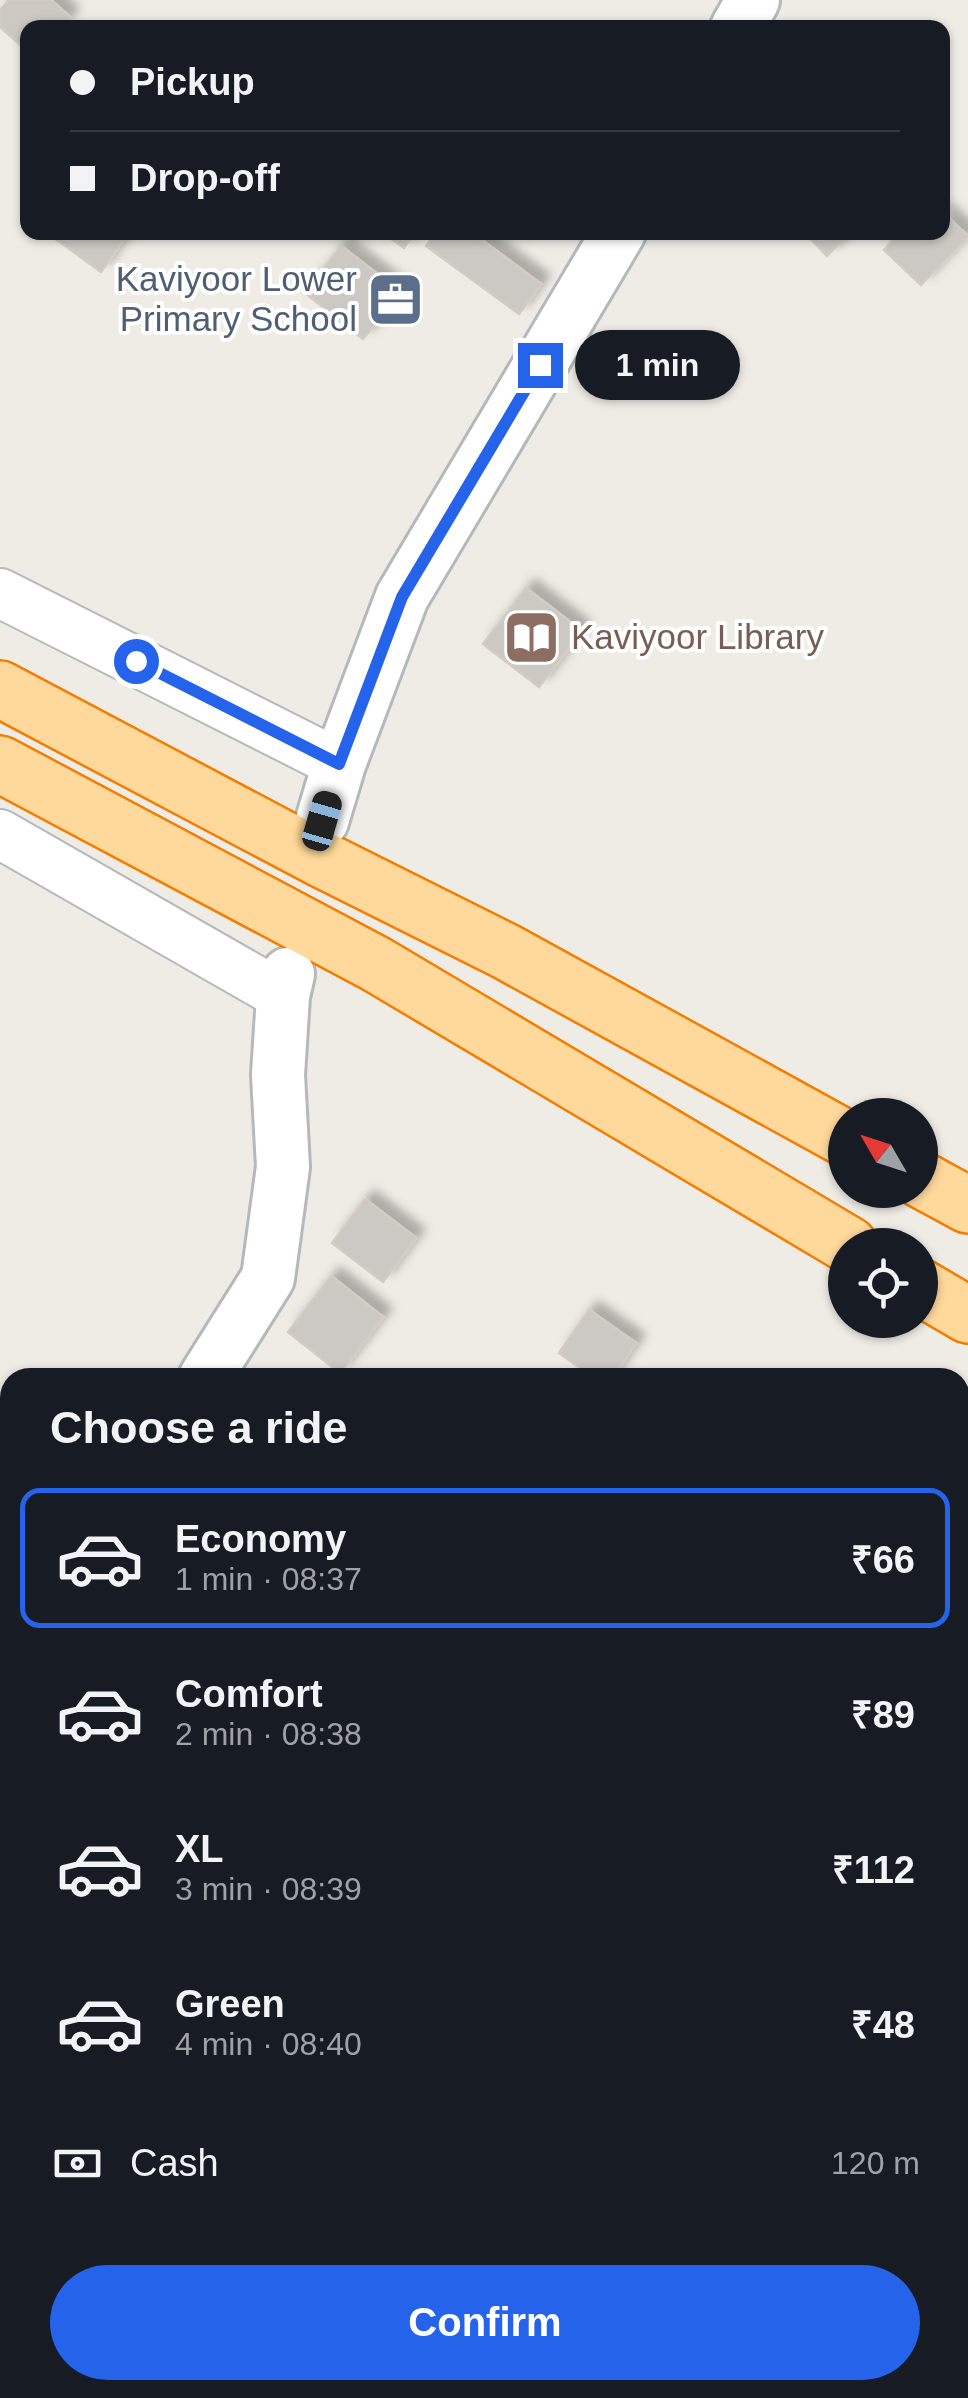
<!DOCTYPE html>
<html lang="en">
<head>
<meta charset="utf-8">
<style>
  :root { --surface:#171b24; --page:#20242c; --text:#f1f3f6; --muted:#9ea1a6; --line:#363941; --accent:#2563eb }
  body { margin:0; font-family:Helvetica,sans-serif; background:var(--page); color:var(--text); height:100vh; display:flex; flex-direction:column; font-size:38px; white-space:nowrap }
  * { box-sizing:border-box; margin:0 }
  p { font-size:32px; color:var(--muted) }
  .icon { flex:none; width:55px; height:55px; fill:none; stroke:currentColor; stroke-width:2; stroke-linecap:round; stroke-linejoin:round }
  .map { position:relative; flex:1; overflow:hidden }
  .panel { position:absolute; left:0px; top:1368px; width:970px; height:1032px; display:flex; flex-direction:column; background:var(--surface); border-radius:30px 30px 0 0; box-shadow:0 2px 8px #0004 }
  .panel>* { flex:none }
  .hud { position:absolute; left:20px; top:20px; width:930px; height:220px; border-radius:20px; box-shadow:0 2px 8px #0004; display:grid; align-content:center; height:220px; padding:0 50px; background:var(--surface) }
  .needle { width:65px; rotate:309deg }
  .tools { position:absolute; left:828px; top:1098px; display:grid; gap:20px }
  .tools a { display:grid; place-items:center; width:110px; height:110px; border-radius:50%; background:var(--surface); box-shadow:0 2px 8px #0004; font-size:50px }
  .end { position:absolute; width:45px; height:45px; margin:-22px; border:12px solid #2563eb; background:#fff; box-shadow:0 0 0 5px #fff }
  .from { border-radius:50% }
  .bubble { position:absolute; height:70px; border-radius:35px; background:var(--surface); box-shadow:0 2px 8px #0004; font-size:32px; font-weight:700; line-height:70px; text-align:center }
  .car { position:absolute; width:30px; height:60px; margin:-30px -15px; border-radius:12px; box-shadow:0 0 8px 2px #0007; background:linear-gradient(#222 24%,#8ab4d8 0 40%,#222 0 76%,#8ab4d8 0 86%,#222 0) }
  .hud b { display:flex; align-items:center; gap:35px; height:95px; font-size:38px }
  .hud b+b { border-top:2px solid var(--line) }
  .hud i { width:25px; height:25px; background:var(--text) }
  ul { padding:0; list-style:none }
  li { display:flex; align-items:center; gap:30px; height:140px; margin:0 20px 15px; padding:0 30px; border:5px solid transparent; border-radius:20px }
  li div { flex:1 }
  li b { display:block; font-size:38px }
  li em { font-style:normal; font-weight:700 }
  li.on { border-color:var(--accent) }
  li>.icon { width:90px; height:90px; stroke-width:1.5 }
  h2 { padding:0 50px; font-size:45px; line-height:120px }
  .pay { display:flex; align-items:center; gap:25px; height:110px; padding:0 50px; font-size:38px }
  .pay p { margin-inline-start:auto }
  .primary-button { display:flex; gap:20px; margin-top:auto; padding:20px 50px }
  .primary-button a { flex:1; height:115px; border-radius:60px; background:var(--accent); color:#fff; font-size:40px; font-weight:700; line-height:115px; text-align:center }
  .map>svg:first-child { display:block }
  .building { fill:#ccc8c4; stroke:#d4ccc3; stroke-width:2.5; filter:url(#shadow) }
  .lines { fill:none; stroke-linecap:round; stroke-linejoin:round }
  .minor-casing { stroke:#b5b9bc; stroke-width:42 }
  .tertiary-casing { stroke:#b5b9bc; stroke-width:52 }
  .secondary-casing { stroke:#b3b9bd; stroke-width:58 }
  .trunk-casing { stroke:#f47d00; stroke-width:60 }
  .minor { stroke:#fff; stroke-width:38 }
  .tertiary { stroke:#fff; stroke-width:48 }
  .secondary { stroke:#fff; stroke-width:52 }
  .trunk { stroke:#ffd89b; stroke-width:55 }
  .route { stroke:#2563eb; stroke-width:12 }
  .labels { text-anchor:middle; stroke-width:8; stroke-linejoin:round; paint-order:stroke }
  .service-label { font-size:35px; fill:#4e5e75; stroke:#fff; text-anchor:end }
  .education-label { font-size:35px; fill:#785e54; stroke:#fff; text-anchor:start }
</style>
</head>
<body>
<div class="map">
<svg width="968" height="2398" viewBox="0 0 968 2398">
  <defs>
    <filter id="shadow"><feDropShadow dx="9" dy="-9" stdDeviation="5" flood-color="#0004"/></filter>
  </defs>
  <rect width="100%" height="100%" fill="#efebe5"/>
  <g class="building">
    <path d="M 9,0 L 51,0 L 70,17 L 61,28 L 28,28 L 28,52 L 0,27 L 0,10 Z"/>
    <path d="M 942,212 L 968,236 L 921,285 L 884,250 L 900,232 L 942,232 Z"/>
    <path d="M 46,232 L 129,232 L 101,272 Z"/>
    <path d="M 382,232 L 415,232 L 404,248 Z"/>
    <path d="M 436,232 L 471,232 L 541,284 L 519,314 L 426,246 Z"/>
    <path d="M 804,232 L 851,232 L 827,256 Z"/>
    <path d="M 341,246 L 402,293 L 363,339 L 305,293 Z"/>
    <path d="M 526,588 L 582,631 L 539,687 L 483,644 Z"/>
    <path d="M 365,1199 L 416,1238 L 383,1282 L 332,1243 Z"/>
    <path d="M 331,1276 L 383,1317 L 340,1373 L 288,1332 Z"/>
    <path d="M 589,1310 L 636,1343 L 612,1378 L 594,1378 L 559,1353 Z"/>
    <path d="M 0,2211 L 10,2218 L 10,2267 L 1,2281 Z"/>
    <path d="M 154,2390 L 205,2390 L 199,2398 L 163,2398 Z"/>
    <path d="M 343,2390 L 425,2390 L 432,2395 L 430,2398 L 337,2398 Z"/>
  </g>
  <g class="lines">
    <defs>
      <g id="minor">
        <path d="M 0,1849 L 10,1842"/>
        <path d="M 4,2398 L 12,2390"/>
        <path d="M 477,2398 L 483,2390"/>
      </g>
      <g id="tertiary">
        <path d="M 0,593 L 339,764"/>
        <path d="M 0,834 L 283,996"/>
      </g>
      <g id="secondary">
        <path d="M 737,28 L 753,0"/>
        <path d="M 322,821 L 339,764 L 402,597 L 619,232"/>
        <path d="M 205,1378 L 268,1278 L 283,1167 L 278,1075 L 283,996 L 288,974"/>
        <path d="M 0,1596 L 10,1584"/>
      </g>
      <g id="trunk">
        <path d="M 0,689 L 323,860 L 507,952 L 845,1138"/>
        <path d="M 0,764 L 376,964 L 849,1245"/>
        <path d="M 920,1179 L 968,1205"/>
        <path d="M 920,1287 L 968,1315"/>
      </g>
    </defs>
    <use href="#minor" class="minor-casing"/>
    <use href="#tertiary" class="tertiary-casing"/>
    <use href="#secondary" class="secondary-casing"/>
    <use href="#trunk" class="trunk-casing"/>
    <use href="#minor" class="minor"/>
    <use href="#tertiary" class="tertiary"/>
    <use href="#secondary" class="secondary"/>
    <use href="#trunk" class="trunk"/>
  </g>
  <g class="lines">
    <path class="route" d="M 136,661 L 339,764 L 402,597 L 540,365"/>
  </g>
  <defs>
    <symbol id="office-square" viewBox="-11 -11 22 22"><rect x="-9" y="-9" width="18" height="18" rx="4" fill="#5c6f8a" stroke="#fff"/><path d="M-6-3h4V-5.5h4V-3h4V5H-6ZM-1-4.5V-3h2v-1.5ZM-6 0V1H6V0Z" fill="#fff"/></symbol>
    <symbol id="library-square" viewBox="-11 -11 22 22"><rect x="-9" y="-9" width="18" height="18" rx="4" fill="#8d6e63" stroke="#fff"/><path d="M-6-4Q-3-5.5-.7-3.5V5Q-3 3-6 4ZM6-4Q3-5.5 .7-3.5V5Q3 3 6 4Z" fill="#fff"/></symbol>
  </defs>
  <g fill-rule="evenodd">
    <use href="#office-square" x="364" y="268" width="63" height="63"/>
    <use href="#library-square" x="500" y="606" width="63" height="63"/>
  </g>
  <g class="labels">
    <g class="service-label">
      <text x="357" y="291">Kaviyoor Lower<tspan x="357" dy="40">Primary School</tspan></text>
    </g>
    <g class="education-label">
      <text x="571" y="649">Kaviyoor Library</text>
    </g>
  </g>
</svg>
<div class="tools">
<a><svg class="needle" viewBox="-14 -14 28 28"><path d="M0-13l5 13h-10z" fill="#e53935"/><path d="M0 13l5-13h-10z" fill="#9ea1a6"/></svg></a>
<a><svg class="icon" aria-label="locate" viewBox="0 0 24 24"><circle cx="12" cy="12" r="6"/><path d="M12 2v4M12 18v4M2 12h4M18 12h4"/></svg></a>
</div>
<i class="end from" style="left:136px;top:661px"></i>
<i class="end" style="left:540px;top:365px"></i>
<div class="bubble" style="left:575px;top:330px;width:165px">1 min</div>
<i class="car" style="left:322px;top:821px;rotate:16deg"></i>
<div class="hud">
<b><i class="from"></i>Pickup</b>
<b><i></i>Drop-off</b>
</div>
<section class="panel">
<h2>Choose a ride</h2>
<ul>
<li class="on"><svg class="icon" aria-label="car" viewBox="0 0 24 24"><path d="M5 17H2v-5l4-1 3-4h7l3 4 3 1v5h-3M9 17h6M6 11h13"/><circle cx="7" cy="17" r="2"/><circle cx="17" cy="17" r="2"/></svg><div><b>Economy</b><p>1 min · 08:37</p></div><em>₹66</em></li>
<li><svg class="icon" aria-label="car" viewBox="0 0 24 24"><path d="M5 17H2v-5l4-1 3-4h7l3 4 3 1v5h-3M9 17h6M6 11h13"/><circle cx="7" cy="17" r="2"/><circle cx="17" cy="17" r="2"/></svg><div><b>Comfort</b><p>2 min · 08:38</p></div><em>₹89</em></li>
<li><svg class="icon" aria-label="car" viewBox="0 0 24 24"><path d="M5 17H2v-5l4-1 3-4h7l3 4 3 1v5h-3M9 17h6M6 11h13"/><circle cx="7" cy="17" r="2"/><circle cx="17" cy="17" r="2"/></svg><div><b>XL</b><p>3 min · 08:39</p></div><em>₹112</em></li>
<li><svg class="icon" aria-label="car" viewBox="0 0 24 24"><path d="M5 17H2v-5l4-1 3-4h7l3 4 3 1v5h-3M9 17h6M6 11h13"/><circle cx="7" cy="17" r="2"/><circle cx="17" cy="17" r="2"/></svg><div><b>Green</b><p>4 min · 08:40</p></div><em>₹48</em></li>
</ul>
<div class="pay"><svg class="icon" aria-label="cash" viewBox="0 0 24 24"><path d="M3 7h18v10H3z"/><circle cx="12" cy="12" r="2"/></svg>Cash<p>120 m</p></div>
<div class="primary-button"><a>Confirm</a></div>
</section>
</div>
</body>
</html>
